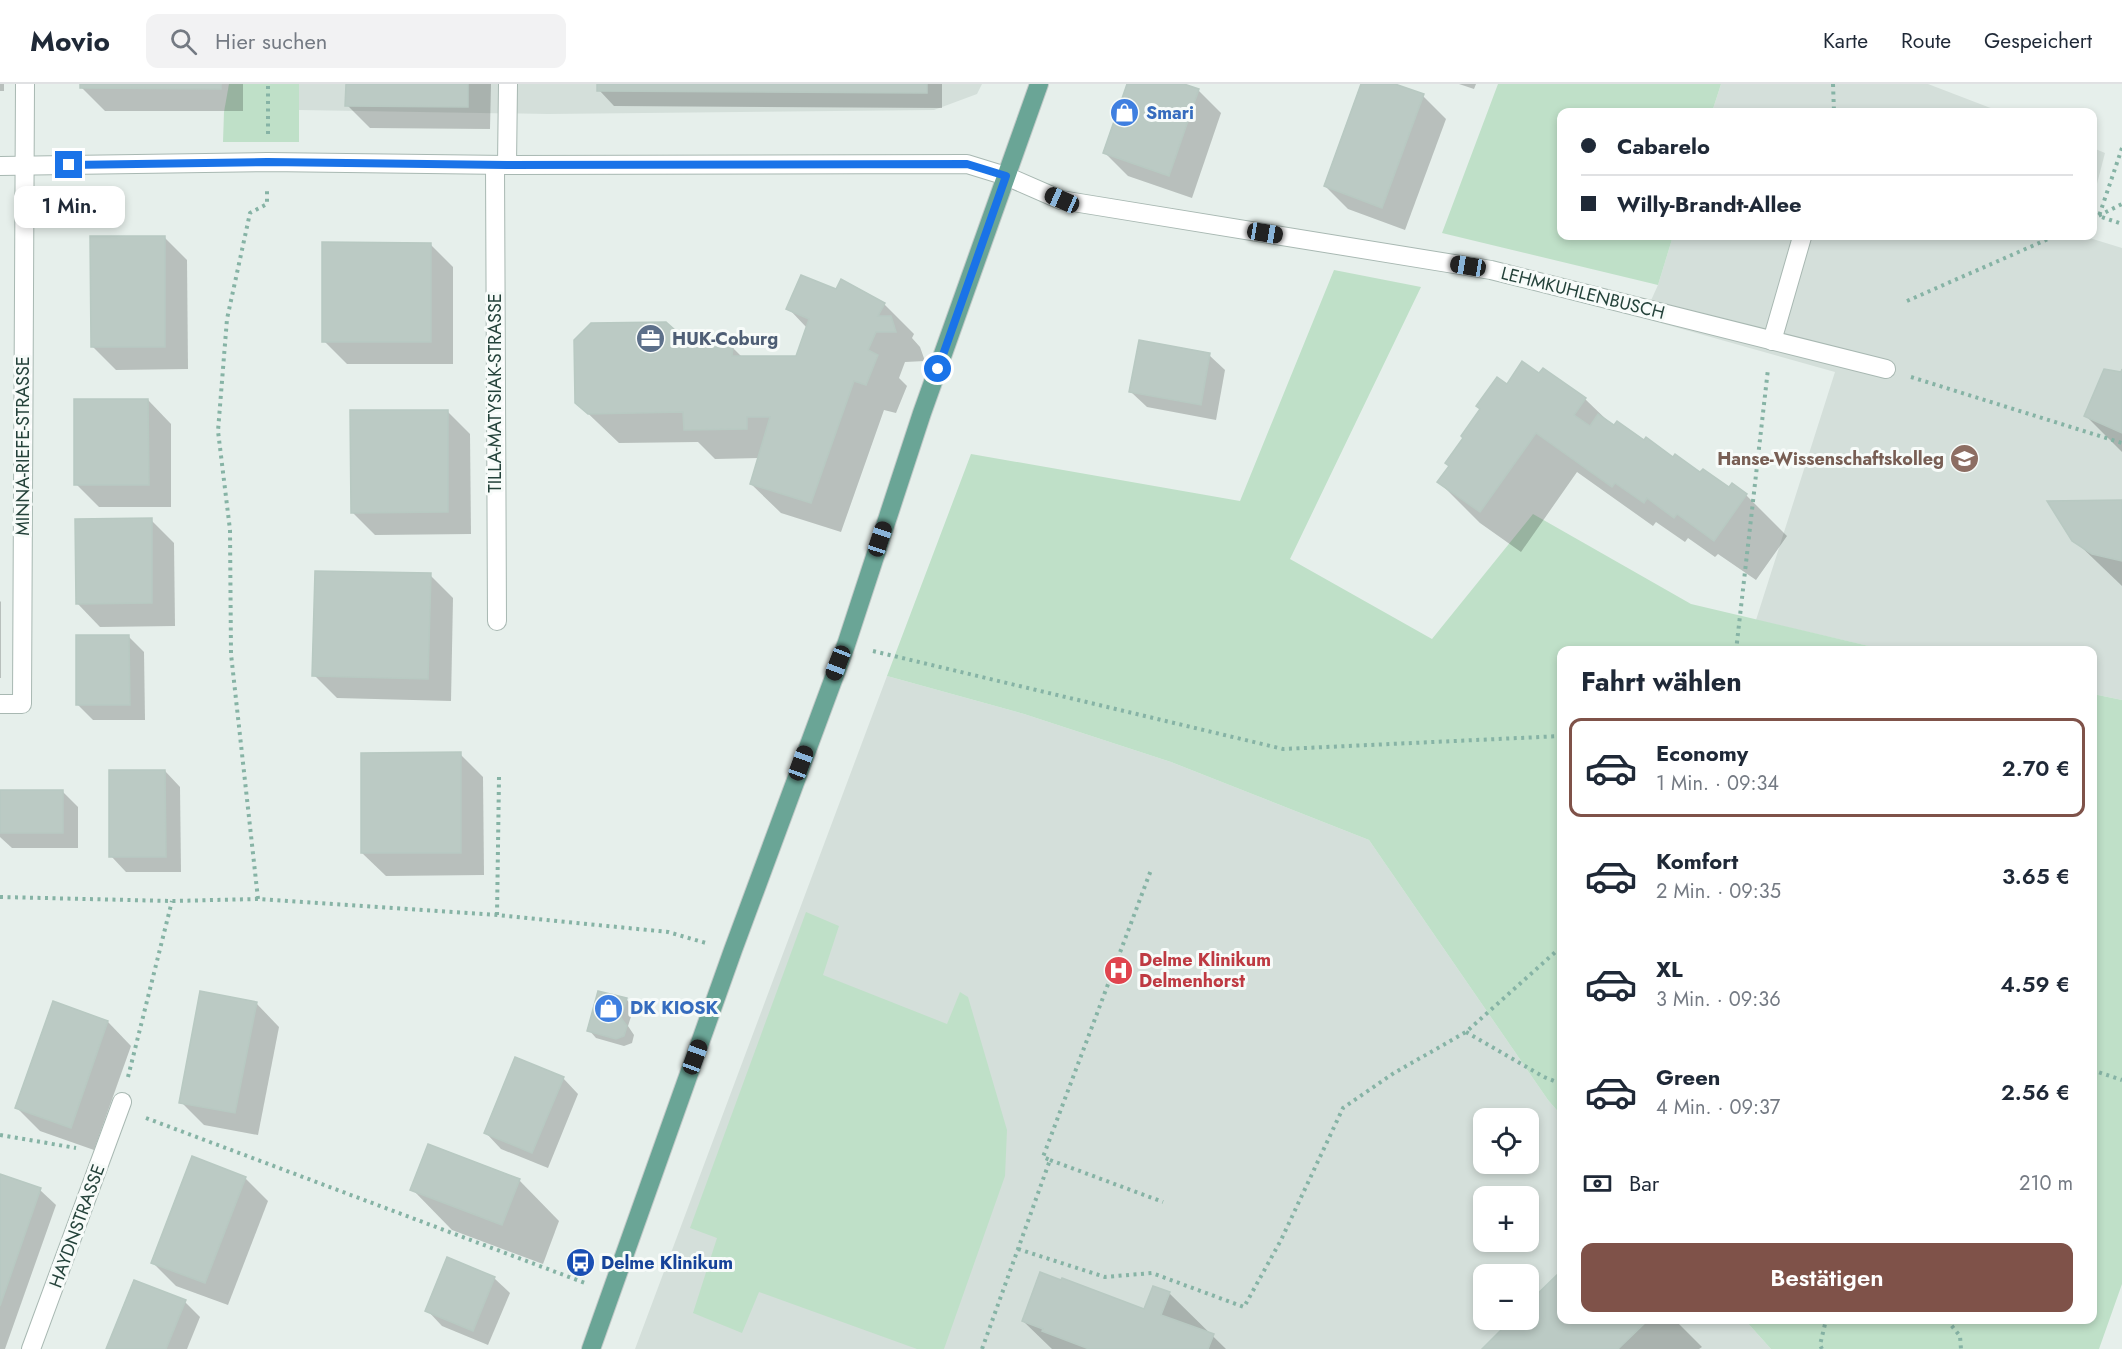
<!DOCTYPE html>
<html lang="de">
<head>
<meta charset="utf-8">
<style>
  :root { --surface:#fff; --page:#f2f2f3; --text:#1f2937; --muted:#747a83; --line:#e0e1e3; --accent:#7f5249 }
  body { margin:0; font-family:Jost,sans-serif; background:var(--page); color:var(--text); height:100vh; display:flex; flex-direction:column; font-size:22px; white-space:nowrap }
  * { box-sizing:border-box; margin:0 }
  p { font-size:20px; color:var(--muted) }
  .icon { flex:none; width:33px; height:33px; fill:none; stroke:currentColor; stroke-width:2; stroke-linecap:round; stroke-linejoin:round }
  .map { position:relative; flex:1; overflow:hidden }
  .drawer { position:absolute; left:1557px; top:562px; width:540px; height:678px; display:flex; flex-direction:column; background:var(--surface); border-radius:12px; box-shadow:0 3px 9px #0003 }
  .drawer>* { flex:none }
  .top-card { position:absolute; left:1557px; top:24px; width:540px; height:132px; border-radius:12px; box-shadow:0 3px 9px #0003; display:grid; align-content:center; height:132px; padding:0 24px; background:var(--surface) }
  .tools { position:absolute; left:1473px; top:1024px; display:grid; gap:12px }
  .tools a { display:grid; place-items:center; width:66px; height:66px; border-radius:12px; background:var(--surface); box-shadow:0 3px 9px #0003; font-size:30px }
  .end { position:absolute; width:27px; height:27px; margin:-14px; border:8px solid #1a73e8; background:#fff; box-shadow:0 0 0 3px #fff }
  .from { border-radius:50% }
  .bubble { position:absolute; height:42px; border-radius:12px; background:var(--surface); box-shadow:0 3px 9px #0003; font-size:20px; font-weight:600; line-height:42px; text-align:center }
  .car { position:absolute; width:18px; height:36px; margin:-18px -9px; border-radius:8px; box-shadow:0 0 4px 2px #0007; background:linear-gradient(#222 24%,#8ab4d8 0 40%,#222 0 76%,#8ab4d8 0 86%,#222 0) }
  .top-card b { display:flex; align-items:center; gap:21px; height:57px; font-size:22px }
  .top-card b+b { border-top:2px solid var(--line) }
  .top-card i { width:15px; height:15px; background:var(--text) }
  ul { padding:0; list-style:none }
  li { display:flex; align-items:center; gap:18px; height:99px; margin:0 12px 9px; padding:0 12px; border:3px solid transparent; border-radius:12px }
  li div { flex:1 }
  li b { display:block; font-size:22px }
  li em { font-style:normal; font-weight:600 }
  li.on { border-color:var(--accent) }
  li>.icon { width:54px; height:54px; stroke-width:1.5 }
  h2 { padding:0 24px; font-size:27px; line-height:72px }
  .pay { display:flex; align-items:center; gap:15px; height:66px; padding:0 24px; font-size:22px }
  .pay p { margin-inline-start:auto }
  .primary-button { display:flex; gap:12px; margin-top:auto; padding:12px 24px }
  .primary-button a { flex:1; height:69px; border-radius:12px; background:var(--accent); color:#fff; font-size:24px; font-weight:600; line-height:69px; text-align:center }
  header { display:flex; align-items:center; gap:36px; box-sizing:border-box; height:84px; padding:0 30px; background:var(--surface); border-bottom:2px solid var(--line) }
  header strong { font-size:28px }
  nav { display:flex; gap:33px; margin-inline-start:auto; font-size:21px }
  .search { width:420px; height:54px; background:var(--page); display:flex; align-items:center; gap:15px; box-sizing:border-box; padding:0 21px; border-radius:12px; color:var(--muted); font-size:22px }
  .map>svg:first-child { display:block }
  .built { fill:#d4dfda; fill-rule:evenodd }
  .green { fill:#bfe0c8 }
  .shadow { fill:#0003 }
  .building { fill:#bbcac4; stroke:#b8c9c2; stroke-width:1.5 }
  .lines { fill:none; stroke-linecap:round; stroke-linejoin:round }
  .minor-casing { stroke:#a8b8b2; stroke-width:20 }
  .major-casing { stroke:#c2cac8; stroke-width:20 }
  .path { stroke:#86b3a5; stroke-width:4; stroke-dasharray:3 4.5; stroke-linecap:butt }
  .minor { stroke:#fff; stroke-width:18 }
  .major { stroke:#6aa596; stroke-width:18 }
  .route { stroke:#1a73e8; stroke-width:8 }
  .labels { text-anchor:middle; stroke-width:6; stroke-linejoin:round; paint-order:stroke }
  .shop-label { font-size:18px; font-weight:bold; fill:#366cbe; stroke:#f7fbf9; text-anchor:start }
  .street-label { font-size:18px; fill:#24423a; stroke:#f7fbf9 }
  .service-label { font-size:18px; font-weight:bold; fill:#4e5e75; stroke:#f7fbf9; text-anchor:start }
  .education-label { font-size:18px; font-weight:bold; fill:#785e54; stroke:#f7fbf9; text-anchor:end }
  .health-label { font-size:18px; font-weight:bold; fill:#be3a42; stroke:#f7fbf9; text-anchor:start }
  .transit-label { font-size:18px; font-weight:bold; fill:#164399; stroke:#f7fbf9; text-anchor:start }
</style>
</head>
<body>
<header>
<strong>Movio</strong>
<div class="search"><svg class="icon" aria-label="search" viewBox="0 0 24 24"><circle cx="10" cy="10" r="6"/><path d="M15 15l6 6"/></svg>Hier suchen</div>
<nav><a>Karte</a><a>Route</a><a>Gespeichert</a></nav>
</header>
<div class="map">
<svg width="2122" height="1265" viewBox="0 0 2122 1265">
  <rect width="100%" height="100%" fill="#e6efeb"/>
  <g class="built">
    <path d="M 299,0 L 982,0 L 977,10 L 934,26 L 548,30 L 299,26 Z"/>
    <path d="M 1721,0 L 1928,0 L 2001,28 L 1712,28 Z"/>
    <path d="M 2093,64 L 2105,69 L 2093,115 Z"/>
    <path d="M 1673,152 L 2083,152 L 2122,164 L 2122,616 L 2093,610 L 2092,567 L 1890,567 L 1756,536 L 1835,288 L 1643,234 L 1658,201 Z"/>
    <path d="M 887,592 L 1024,630 L 1171,678 L 1369,756 L 1548,1016 L 1561,1031 L 1562,1236 L 1745,1236 L 1771,1265 L 635,1265 ZM 1484,1035 L 1528,1035 L 1528,1080 L 1484,1080 ZM 1484,1113 L 1528,1113 L 1528,1158 L 1484,1158 ZM 1484,1191 L 1528,1191 L 1528,1236 L 1484,1236 Z"/>
  </g>
  <g class="green">
    <path d="M 229,0 L 299,0 L 299,58 L 223,58 L 224,28 Z"/>
    <path d="M 1498,0 L 1721,0 L 1712,28 L 1562,28 L 1562,152 L 1673,152 L 1658,201 L 1442,149 Z"/>
    <path d="M 1334,186 L 1421,203 L 1290,475 L 1432,555 L 1533,430 L 1691,520 L 1890,567 L 1562,567 L 1561,1031 L 1548,1016 L 1369,756 L 1171,678 L 1024,630 L 887,592 L 971,370 L 1240,417 Z"/>
    <path d="M 2093,610 L 2122,616 L 2122,1200 L 2099,1265 L 1771,1265 L 1745,1236 L 2092,1236 Z"/>
    <path d="M 806,828 L 839,842 L 823,891 L 947,940 L 960,908 L 968,913 L 1007,1046 L 1005,1092 L 944,1265 L 917,1265 L 759,1208 L 742,1249 L 693,1229 L 717,1154 L 690,1144 Z"/>
  </g>
  <g class="shadow">
    <rect x="0" y="0" width="4" height="7"/>
    <path d="M 82,0 L 243,0 L 243,27 L 105,27 L 82,4 Z"/>
    <path d="M 347,0 L 491,0 L 490,45 L 370,44 L 347,21 Z"/>
    <path d="M 599,0 L 942,0 L 942,24 L 614,22 L 599,6 Z"/>
    <path d="M 1129,0 L 1180,0 L 1198,6 L 1221,29 L 1192,114 L 1128,92 L 1105,69 Z"/>
    <path d="M 1363,0 L 1391,0 L 1423,12 L 1446,35 L 1405,146 L 1348,125 L 1325,102 Z"/>
    <path d="M 1459,0 L 1476,0 L 1474,5 Z"/>
    <path d="M 164,153 L 187,176 L 188,285 L 116,286 L 93,263 Z"/>
    <path d="M 430,160 L 453,183 L 453,280 L 347,280 L 324,257 Z"/>
    <path d="M 836,207 L 884,220 L 914,250 L 912,254 L 920,263 L 925,277 L 905,278 L 899,294 L 907,302 L 896,329 L 884,326 L 841,448 L 781,429 L 751,400 L 759,374 L 715,375 L 698,358 L 619,359 L 576,318 L 694,265 L 732,263 L 742,273 L 797,274 L 807,244 L 788,224 Z"/>
    <path d="M 1209,271 L 1225,286 L 1216,336 L 1147,323 L 1131,308 Z"/>
    <path d="M 2122,289 L 2122,368 L 2086,332 Z"/>
    <path d="M 1539,292 L 1585,315 L 1612,341 L 1701,390 L 1730,405 L 1733,401 L 1746,411 L 1787,452 L 1756,496 L 1718,470 L 1715,473 L 1688,454 L 1685,458 L 1656,438 L 1653,442 L 1577,388 L 1521,468 L 1480,439 L 1439,398 L 1507,302 Z"/>
    <path d="M 148,316 L 171,340 L 171,423 L 99,423 L 76,400 Z"/>
    <path d="M 447,327 L 470,350 L 471,450 L 375,451 L 352,428 Z"/>
    <path d="M 2122,417 L 2122,502 L 2074,456 Z"/>
    <path d="M 151,436 L 174,459 L 175,542 L 100,543 L 77,519 Z"/>
    <path d="M 430,491 L 453,514 L 451,617 L 337,614 L 314,591 Z"/>
    <path d="M 0,517 L 1,518 L 1,594 L 0,594 Z"/>
    <path d="M 129,553 L 144,568 L 145,636 L 93,636 L 78,621 Z"/>
    <path d="M 460,670 L 483,693 L 484,791 L 386,792 L 362,769 Z"/>
    <path d="M 165,687 L 180,703 L 181,788 L 126,788 L 111,772 Z"/>
    <path d="M 62,707 L 78,723 L 78,764 L 12,764 L 0,753 L 0,708 Z"/>
    <path d="M 626,915 L 634,923 L 628,942 L 634,951 L 632,959 L 624,962 L 596,954 L 589,946 Z"/>
    <path d="M 54,919 L 108,938 L 131,962 L 94,1066 L 40,1047 L 17,1024 Z"/>
    <path d="M 256,919 L 279,943 L 258,1051 L 204,1041 L 181,1018 Z"/>
    <path d="M 563,994 L 578,1010 L 548,1084 L 501,1065 L 486,1049 Z"/>
    <path d="M 0,1092 L 40,1106 L 56,1121 L 5,1265 L 0,1265 Z"/>
    <path d="M 245,1094 L 268,1117 L 228,1221 L 176,1202 L 153,1179 Z"/>
    <path d="M 519,1096 L 559,1137 L 543,1180 L 452,1146 L 412,1105 Z"/>
    <path d="M 494,1194 L 510,1209 L 488,1261 L 442,1242 L 427,1226 Z"/>
    <path d="M 1169,1209 L 1226,1265 L 1052,1265 L 1023,1237 L 1145,1227 Z"/>
    <path d="M 185,1218 L 200,1233 L 187,1265 L 108,1265 Z"/>
    <path d="M 1513,1236 L 1675,1236 L 1702,1263 L 1699,1265 L 1484,1265 Z"/>
  </g>
  <g class="building">
    <path d="M 80,0 L 221,0 L 221,5 L 80,4 Z"/>
    <path d="M 346,0 L 468,0 L 468,23 L 345,22 Z"/>
    <path d="M 597,0 L 927,0 L 927,9 L 597,7 Z"/>
    <path d="M 1127,0 L 1184,0 L 1199,5 L 1169,92 L 1103,69 Z"/>
    <path d="M 1361,0 L 1395,0 L 1424,10 L 1382,124 L 1324,102 Z"/>
    <path d="M 90,152 L 165,152 L 165,263 L 91,263 Z"/>
    <path d="M 322,158 L 431,159 L 431,258 L 322,258 Z"/>
    <path d="M 801,191 L 836,205 L 841,195 L 885,219 L 878,232 L 891,232 L 896,248 L 876,248 L 868,266 L 878,271 L 866,301 L 854,297 L 811,419 L 750,400 L 770,333 L 747,333 L 747,345 L 684,346 L 683,328 L 588,330 L 575,319 L 574,256 L 591,239 L 666,238 L 695,264 L 733,262 L 732,272 L 796,272 L 809,235 L 786,225 Z"/>
    <path d="M 1139,256 L 1210,269 L 1201,321 L 1129,308 Z"/>
    <path d="M 1522,277 L 1539,289 L 1543,284 L 1586,314 L 1574,331 L 1590,342 L 1598,330 L 1614,341 L 1617,337 L 1644,356 L 1646,353 L 1673,373 L 1675,370 L 1700,388 L 1703,385 L 1729,403 L 1732,399 L 1747,410 L 1714,457 L 1677,430 L 1674,434 L 1647,414 L 1644,419 L 1615,399 L 1612,403 L 1536,349 L 1480,428 L 1437,398 L 1449,382 L 1445,379 L 1463,354 L 1461,352 L 1480,325 L 1476,322 L 1497,293 L 1507,300 Z"/>
    <path d="M 2104,285 L 2121,288 L 2122,285 L 2122,349 L 2084,332 Z"/>
    <path d="M 74,315 L 148,315 L 149,401 L 74,401 Z"/>
    <path d="M 350,326 L 448,326 L 448,428 L 351,429 Z"/>
    <path d="M 2122,416 L 2122,477 L 2092,470 L 2072,457 L 2047,417 Z"/>
    <path d="M 152,434 L 152,519 L 76,520 L 75,435 Z"/>
    <path d="M 315,487 L 431,489 L 428,595 L 312,592 Z"/>
    <path d="M 76,551 L 129,551 L 130,621 L 76,621 Z"/>
    <path d="M 461,668 L 461,769 L 361,769 L 361,669 Z"/>
    <path d="M 109,686 L 165,686 L 166,773 L 109,773 Z"/>
    <rect x="0" y="706" width="63" height="43"/>
    <path d="M 200,907 L 257,918 L 235,1029 L 179,1019 Z"/>
    <path d="M 598,907 L 627,914 L 621,934 L 627,942 L 624,952 L 616,955 L 587,947 Z"/>
    <path d="M 53,917 L 108,937 L 71,1044 L 15,1024 Z"/>
    <path d="M 515,973 L 564,993 L 532,1069 L 484,1049 Z"/>
    <path d="M 428,1060 L 520,1095 L 502,1141 L 410,1106 Z"/>
    <path d="M 192,1072 L 246,1093 L 205,1199 L 151,1179 Z"/>
    <path d="M 0,1090 L 41,1104 L 0,1222 Z"/>
    <path d="M 447,1173 L 495,1193 L 473,1247 L 425,1227 Z"/>
    <path d="M 1562,1186 L 1562,1236 L 1648,1236 L 1618,1265 L 1482,1265 L 1511,1236 L 1528,1236 L 1528,1219 Z"/>
    <path d="M 1040,1188 L 1061,1196 L 1062,1194 L 1144,1225 L 1153,1202 L 1170,1208 L 1161,1231 L 1214,1250 L 1208,1265 L 1089,1265 L 1042,1247 L 1043,1245 L 1022,1237 Z"/>
    <path d="M 134,1196 L 186,1216 L 166,1265 L 106,1265 Z"/>
  </g>
  <g class="lines">
    <defs>
      <g id="minor">
        <path d="M 495,81 L 497,537"/>
        <path d="M 507,81 L 508,0"/>
        <path d="M 0,82 L 267,78 L 507,81 L 967,80 L 1006,92 L 1061,116 L 1491,186 L 1886,285"/>
        <path d="M 1772,257 L 1802,153"/>
        <path d="M 0,620 L 22,620 L 25,0"/>
        <path d="M 31,1265 L 122,1018"/>
      </g>
      <path id="major" d="M 591,1265 L 733,866 L 846,561 L 922,329 L 1039,0"/>
    </defs>
    <use href="#minor" class="minor-casing"/>
    <use href="#major" class="major-casing"/>
    <g class="path">
      <path d="M 1833,0 L 1834,28"/>
      <path d="M 268,50 L 268,0"/>
      <path d="M 2122,64 L 2099,132 L 2122,140"/>
      <path d="M 2092,135 L 2122,120"/>
      <path d="M 1907,217 L 2055,152"/>
      <path d="M 1911,293 L 2122,359"/>
      <path d="M 873,567 L 1283,665 L 1562,652"/>
      <path d="M 1736,567 L 1768,285"/>
      <path d="M 0,813 L 172,817 L 258,815 L 497,831 L 668,848 L 706,859"/>
      <path d="M 258,815 L 231,570 L 230,446 L 218,347 L 227,235 L 250,129 L 267,120 L 267,106"/>
      <path d="M 497,831 L 499,693"/>
      <path d="M 1466,948 L 1544,993 L 1562,1000"/>
      <path d="M 2092,986 L 2122,996"/>
      <path d="M 128,993 L 172,817"/>
      <path d="M 146,1034 L 585,1199"/>
      <path d="M 0,1051 L 76,1064"/>
      <path d="M 1050,1076 L 1163,1118"/>
      <path d="M 1018,1165 L 1105,1193 L 1152,1189 L 1244,1223 L 1281,1156 L 1343,1024 L 1394,989 L 1466,948 L 1562,862"/>
      <path d="M 1947,1236 L 1960,1252 L 1961,1265"/>
      <path d="M 982,1265 L 1050,1076 L 1043,1073 L 1151,786"/>
      <path d="M 1822,1265 L 1820,1261 L 1826,1236"/>
    </g>
    <use href="#minor" class="minor"/>
    <use href="#major" class="major"/>
  </g>
  <g class="lines">
    <path class="route" d="M 69,81 L 267,78 L 507,81 L 967,80 L 1006,92 L 938,285"/>
  </g>
  <defs>
    <symbol id="shop-disc" viewBox="-11 -11 22 22"><circle r="9.5" fill="#3f7fe0" stroke="#f7fbf9"/><path d="M-5-2.5h2.3a2.7 3.5 0 0 1 5.4 0H5L5.5 6h-11ZM-1.5-2.5h3a1.5 2.3 0 0 0-3 0Z" fill="#fff"/></symbol>
    <symbol id="office-disc" viewBox="-11 -11 22 22"><circle r="9.5" fill="#5c6f8a" stroke="#f7fbf9"/><path d="M-6-3h4V-5.5h4V-3h4V5H-6ZM-1-4.5V-3h2v-1.5ZM-6 0V1H6V0Z" fill="#fff"/></symbol>
    <symbol id="university-disc" viewBox="-11 -11 22 22"><circle r="9.5" fill="#8d6e63" stroke="#f7fbf9"/><path d="M0-5L7-2L0 1L-7-2ZM-4 1L0 2.5L4 1V4Q0 6-4 4Z" fill="#fff"/></symbol>
    <symbol id="hospital-disc" viewBox="-11 -11 22 22"><circle r="9.5" fill="#e0444e" stroke="#f7fbf9"/><path d="M-5-5h3v3.5h4V-5h3V5h-3V1.5h-4V5h-3Z" fill="#fff"/></symbol>
    <symbol id="bus-disc" viewBox="-11 -11 22 22"><circle r="9.5" fill="#1a4fb4" stroke="#f7fbf9"/><path d="M-5-6H5V4H4V6H2V4H-2V6H-4V4H-5ZM-3.5-4V0h7V-4ZM-3.5 1.2v1.5H-2V1.2ZM2 1.2v1.5H3.5V1.2Z" fill="#fff"/></symbol>
  </defs>
  <g fill-rule="evenodd">
    <use href="#shop-disc" x="1108" y="12" width="33" height="33"/>
    <use href="#office-disc" x="634" y="238" width="33" height="33"/>
    <use href="#university-disc" x="1948" y="358" width="33" height="33"/>
    <use href="#hospital-disc" x="1102" y="870" width="33" height="33"/>
    <use href="#shop-disc" x="592" y="908" width="33" height="33"/>
    <use href="#bus-disc" x="564" y="1162" width="33" height="33"/>
  </g>
  <g class="labels">
    <g class="shop-label">
      <text x="1146" y="35">Smari</text>
      <text x="630" y="930">DK KIOSK</text>
    </g>
    <g class="street-label">
      <text transform="translate(1583 209) rotate(14)" y="6">LEHMKUHLENBUSCH</text>
      <text transform="translate(495 309) rotate(-90)" y="6">TILLA-MATYSIAK-STRASSE</text>
      <text transform="translate(23 362) rotate(-90)" y="6">MINNA-RIEFE-STRASSE</text>
      <text transform="translate(77 1142) rotate(-70)" y="6">HAYDNSTRASSE</text>
    </g>
    <g class="service-label">
      <text x="672" y="261">HUK-Coburg</text>
    </g>
    <g class="education-label">
      <text x="1944" y="381">Hanse-Wissenschaftskolleg</text>
    </g>
    <g class="health-label">
      <text x="1139" y="882">Delme Klinikum<tspan x="1139" dy="21">Delmenhorst</tspan></text>
    </g>
    <g class="transit-label">
      <text x="601" y="1185">Delme Klinikum</text>
    </g>
  </g>
</svg>
<div class="tools">
<a><svg class="icon" aria-label="locate" viewBox="0 0 24 24"><circle cx="12" cy="12" r="6"/><path d="M12 2v4M12 18v4M2 12h4M18 12h4"/></svg></a>
<a>+</a>
<a>−</a>
</div>
<i class="end from" style="left:938px;top:285px"></i>
<i class="end" style="left:69px;top:81px"></i>
<div class="bubble" style="left:14px;top:102px;width:111px">1 Min.</div>
<i class="car" style="left:1062px;top:116px;rotate:294deg"></i>
<i class="car" style="left:1265px;top:149px;rotate:99deg"></i>
<i class="car" style="left:1468px;top:182px;rotate:279deg"></i>
<i class="car" style="left:880px;top:455px;rotate:18deg"></i>
<i class="car" style="left:838px;top:579px;rotate:201deg"></i>
<i class="car" style="left:801px;top:679px;rotate:20deg"></i>
<i class="car" style="left:695px;top:973px;rotate:20deg"></i>
<div class="top-card">
<b><i class="from"></i>Cabarelo</b>
<b><i></i>Willy-Brandt-Allee</b>
</div>
<section class="drawer">
<h2>Fahrt wählen</h2>
<ul>
<li class="on"><svg class="icon" aria-label="car" viewBox="0 0 24 24"><path d="M5 17H2v-5l4-1 3-4h7l3 4 3 1v5h-3M9 17h6M6 11h13"/><circle cx="7" cy="17" r="2"/><circle cx="17" cy="17" r="2"/></svg><div><b>Economy</b><p>1 Min. · 09:34</p></div><em>2.70 €</em></li>
<li><svg class="icon" aria-label="car" viewBox="0 0 24 24"><path d="M5 17H2v-5l4-1 3-4h7l3 4 3 1v5h-3M9 17h6M6 11h13"/><circle cx="7" cy="17" r="2"/><circle cx="17" cy="17" r="2"/></svg><div><b>Komfort</b><p>2 Min. · 09:35</p></div><em>3.65 €</em></li>
<li><svg class="icon" aria-label="car" viewBox="0 0 24 24"><path d="M5 17H2v-5l4-1 3-4h7l3 4 3 1v5h-3M9 17h6M6 11h13"/><circle cx="7" cy="17" r="2"/><circle cx="17" cy="17" r="2"/></svg><div><b>XL</b><p>3 Min. · 09:36</p></div><em>4.59 €</em></li>
<li><svg class="icon" aria-label="car" viewBox="0 0 24 24"><path d="M5 17H2v-5l4-1 3-4h7l3 4 3 1v5h-3M9 17h6M6 11h13"/><circle cx="7" cy="17" r="2"/><circle cx="17" cy="17" r="2"/></svg><div><b>Green</b><p>4 Min. · 09:37</p></div><em>2.56 €</em></li>
</ul>
<div class="pay"><svg class="icon" aria-label="cash" viewBox="0 0 24 24"><path d="M3 7h18v10H3z"/><circle cx="12" cy="12" r="2"/></svg>Bar<p>210 m</p></div>
<div class="primary-button"><a>Bestätigen</a></div>
</section>
</div>
</body>
</html>
